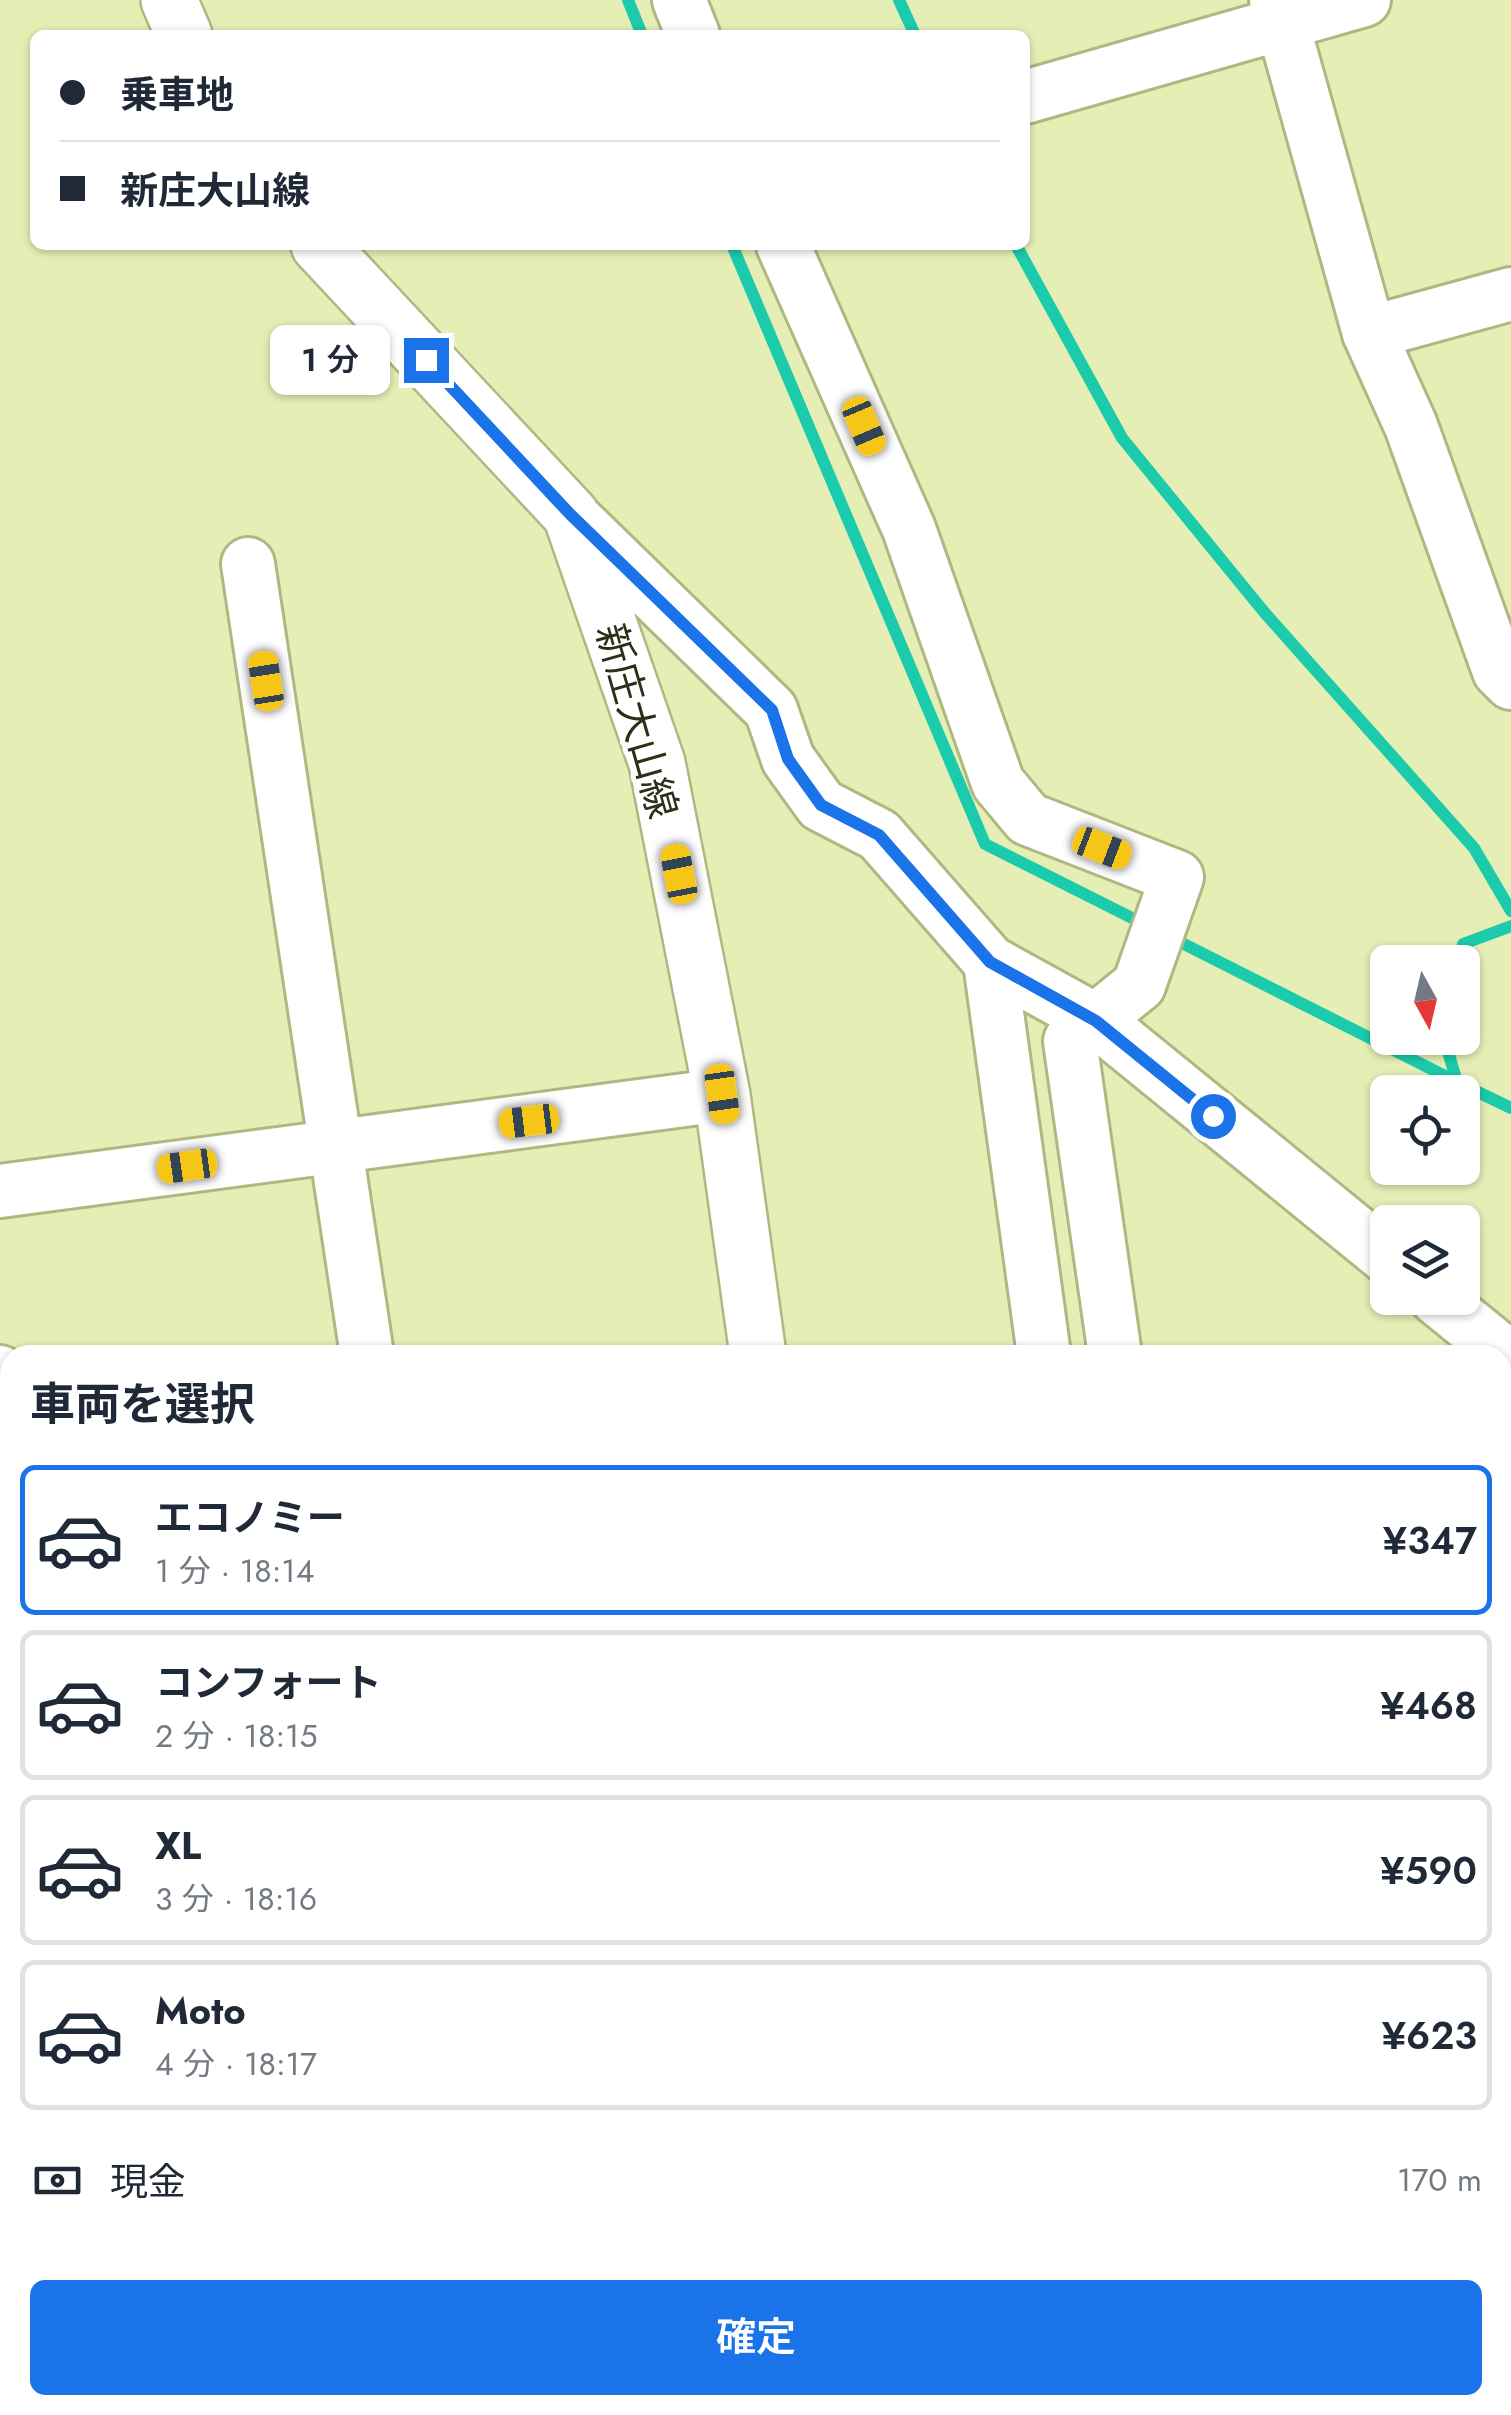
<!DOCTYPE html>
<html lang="ja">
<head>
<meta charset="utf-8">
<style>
  :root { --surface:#fff; --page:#f6f6f7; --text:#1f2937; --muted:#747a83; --line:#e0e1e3; --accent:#1a73e8 }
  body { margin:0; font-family:Jost,"Noto Sans JP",sans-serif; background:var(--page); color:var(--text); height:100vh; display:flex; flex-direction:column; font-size:38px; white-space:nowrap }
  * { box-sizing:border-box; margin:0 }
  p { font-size:32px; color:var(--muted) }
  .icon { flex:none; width:55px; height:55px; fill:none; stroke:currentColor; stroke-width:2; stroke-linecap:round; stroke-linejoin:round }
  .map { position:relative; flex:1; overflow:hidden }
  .details { position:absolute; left:0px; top:1345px; width:1512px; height:1070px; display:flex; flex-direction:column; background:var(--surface); border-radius:30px 30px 0 0; box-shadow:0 2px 8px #0004 }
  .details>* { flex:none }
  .banner { position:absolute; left:30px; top:30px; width:1000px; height:220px; border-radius:15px; box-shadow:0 2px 8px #0004; display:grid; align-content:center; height:220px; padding:0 30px; background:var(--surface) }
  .needle { width:65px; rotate:172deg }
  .tools { position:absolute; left:1370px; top:945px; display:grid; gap:20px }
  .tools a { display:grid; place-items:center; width:110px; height:110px; border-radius:15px; background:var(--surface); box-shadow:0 2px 8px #0004; font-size:50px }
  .end { position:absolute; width:45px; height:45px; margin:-22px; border:12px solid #1a73e8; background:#fff; box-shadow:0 0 0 5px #fff }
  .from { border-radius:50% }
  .bubble { position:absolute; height:70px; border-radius:15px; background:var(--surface); box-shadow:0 2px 8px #0004; font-size:32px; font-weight:600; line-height:70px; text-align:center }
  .car { position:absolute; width:30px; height:60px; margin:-30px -15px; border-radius:12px; box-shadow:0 0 8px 2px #0007; background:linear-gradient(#f5c518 24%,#345 0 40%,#f5c518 0 76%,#345 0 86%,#f5c518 0) }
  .banner b { display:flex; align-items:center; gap:35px; height:95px; font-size:38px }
  .banner b+b { border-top:2px solid var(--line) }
  .banner i { width:25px; height:25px; background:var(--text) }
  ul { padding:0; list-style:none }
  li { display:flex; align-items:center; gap:30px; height:150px; margin:0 20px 15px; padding:0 10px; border:5px solid var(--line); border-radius:15px }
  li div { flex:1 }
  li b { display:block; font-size:38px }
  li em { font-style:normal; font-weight:600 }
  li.current { border-color:var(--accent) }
  li>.icon { width:90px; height:90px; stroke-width:1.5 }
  h2 { padding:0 30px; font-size:45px; line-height:120px }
  .pay { display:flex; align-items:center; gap:25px; height:110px; padding:0 30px; font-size:38px }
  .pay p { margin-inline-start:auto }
  .cta { display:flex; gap:20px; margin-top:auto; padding:20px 30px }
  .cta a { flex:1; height:115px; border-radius:15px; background:var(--accent); color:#fff; font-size:40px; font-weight:600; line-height:115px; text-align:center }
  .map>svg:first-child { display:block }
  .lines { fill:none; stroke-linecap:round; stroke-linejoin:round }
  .stream { stroke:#1bcbab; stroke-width:12 }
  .street-casing { stroke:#afb880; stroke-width:58 }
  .secondary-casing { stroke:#afb880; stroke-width:60 }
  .street { stroke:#fff; stroke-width:52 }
  .secondary { stroke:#fff; stroke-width:55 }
  .route { stroke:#1a73e8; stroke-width:12 }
  .labels { text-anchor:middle; stroke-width:10; stroke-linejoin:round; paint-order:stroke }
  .street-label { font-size:40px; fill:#2c3019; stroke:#fff }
</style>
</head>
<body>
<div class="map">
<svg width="1511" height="2415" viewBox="0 0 1511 2415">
  <rect width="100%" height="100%" fill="#e5efb5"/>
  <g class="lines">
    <g class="stream">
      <path d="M 628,0 L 642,35"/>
      <path d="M 899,0 L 915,35"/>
      <path d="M 732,245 L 985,844 L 1148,926"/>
      <path d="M 1016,245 L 1122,438 L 1264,612 L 1474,848 L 1511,911"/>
      <path d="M 1170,937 L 1457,1082"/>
      <path d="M 1459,962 L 1463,944 L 1511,926"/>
      <path d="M 1444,1038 L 1457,1082 L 1511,1108"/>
    </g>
    <defs>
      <g id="street">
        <path d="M 679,0 L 693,35"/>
        <path d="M 1276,0 L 1369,333 L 1411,426 L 1499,671 L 1511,683"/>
        <path d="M 1025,97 L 1364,0"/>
        <path d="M 783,245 L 909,529 L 998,783 L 1028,819 L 1177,877 L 1139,985 L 1070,1041 L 1115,1355"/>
        <path d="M 1369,333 L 1511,294"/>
        <path d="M 571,515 L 771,710 L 788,759 L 821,805 L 879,835 L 990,962 L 1097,1021 L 1388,1258"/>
        <path d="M 248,564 L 367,1355"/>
        <path d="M 990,962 L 1044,1355"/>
        <path d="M 0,1191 L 722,1095"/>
        <path d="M 1436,1298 L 1511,1359"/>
        <path d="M 0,1372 L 10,1444"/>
        <path d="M 1502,1431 L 1511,1425"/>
        <path d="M 1502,1604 L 1511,1617"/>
        <path d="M 1502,2322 L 1511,2321"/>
        <path d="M 143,2405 L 145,2415"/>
        <path d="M 1197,2405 L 1199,2415"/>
        <path d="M 1265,2405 L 1267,2415"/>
      </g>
      <g id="secondary">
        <path d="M 169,0 L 184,35"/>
        <path d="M 319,245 L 571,515 L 657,763 L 722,1095 L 758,1355"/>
        <path d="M 904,2405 L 905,2415"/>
      </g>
    </defs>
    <use href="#street" class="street-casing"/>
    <use href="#secondary" class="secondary-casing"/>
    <use href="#street" class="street"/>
    <use href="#secondary" class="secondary"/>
  </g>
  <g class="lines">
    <path class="route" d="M 426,360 L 570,514 L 772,710 L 788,759 L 821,805 L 879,835 L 990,962 L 1096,1021 L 1213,1116"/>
  </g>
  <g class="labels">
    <g class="street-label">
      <text transform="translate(637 721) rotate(74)" y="14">新庄大山線</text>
    </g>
  </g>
</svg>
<div class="tools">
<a><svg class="needle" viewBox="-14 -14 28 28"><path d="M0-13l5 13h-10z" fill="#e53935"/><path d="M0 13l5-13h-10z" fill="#747a83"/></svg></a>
<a><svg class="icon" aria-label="locate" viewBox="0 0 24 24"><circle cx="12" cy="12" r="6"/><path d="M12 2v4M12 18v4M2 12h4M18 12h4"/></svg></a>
<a><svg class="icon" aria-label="layers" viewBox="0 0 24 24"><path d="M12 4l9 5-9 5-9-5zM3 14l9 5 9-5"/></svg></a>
</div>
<i class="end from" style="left:1213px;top:1116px"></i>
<i class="end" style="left:426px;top:360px"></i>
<div class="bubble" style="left:270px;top:325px;width:120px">1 分</div>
<i class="car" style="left:864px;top:426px;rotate:157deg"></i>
<i class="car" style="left:266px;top:681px;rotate:351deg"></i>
<i class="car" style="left:1102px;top:848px;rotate:111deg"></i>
<i class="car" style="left:679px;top:874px;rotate:349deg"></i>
<i class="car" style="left:722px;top:1094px;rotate:172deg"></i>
<i class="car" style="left:529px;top:1121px;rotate:263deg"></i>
<i class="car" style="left:187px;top:1166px;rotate:262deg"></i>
<div class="banner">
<b><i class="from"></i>乗車地</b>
<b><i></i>新庄大山線</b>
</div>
<section class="details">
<h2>車両を選択</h2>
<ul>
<li class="current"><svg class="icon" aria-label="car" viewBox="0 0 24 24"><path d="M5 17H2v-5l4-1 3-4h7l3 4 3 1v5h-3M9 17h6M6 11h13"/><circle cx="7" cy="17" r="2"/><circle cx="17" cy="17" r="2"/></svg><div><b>エコノミー</b><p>1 分 · 18:14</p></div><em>¥347</em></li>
<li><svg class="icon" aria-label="car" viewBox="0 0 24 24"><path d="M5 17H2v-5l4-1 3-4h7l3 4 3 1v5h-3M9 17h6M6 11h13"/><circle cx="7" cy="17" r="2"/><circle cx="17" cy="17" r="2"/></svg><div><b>コンフォート</b><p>2 分 · 18:15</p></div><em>¥468</em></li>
<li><svg class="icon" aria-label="car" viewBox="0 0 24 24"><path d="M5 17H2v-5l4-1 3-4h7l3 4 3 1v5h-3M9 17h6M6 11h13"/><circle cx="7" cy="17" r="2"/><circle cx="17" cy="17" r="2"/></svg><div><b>XL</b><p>3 分 · 18:16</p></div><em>¥590</em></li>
<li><svg class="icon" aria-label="car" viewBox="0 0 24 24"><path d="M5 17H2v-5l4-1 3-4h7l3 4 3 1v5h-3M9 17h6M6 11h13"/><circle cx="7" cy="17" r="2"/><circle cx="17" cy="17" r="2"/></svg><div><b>Moto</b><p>4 分 · 18:17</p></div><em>¥623</em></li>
</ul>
<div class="pay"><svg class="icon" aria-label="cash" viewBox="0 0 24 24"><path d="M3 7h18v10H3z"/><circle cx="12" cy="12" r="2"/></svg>現金<p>170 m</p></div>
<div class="cta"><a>確定</a></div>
</section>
</div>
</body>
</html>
